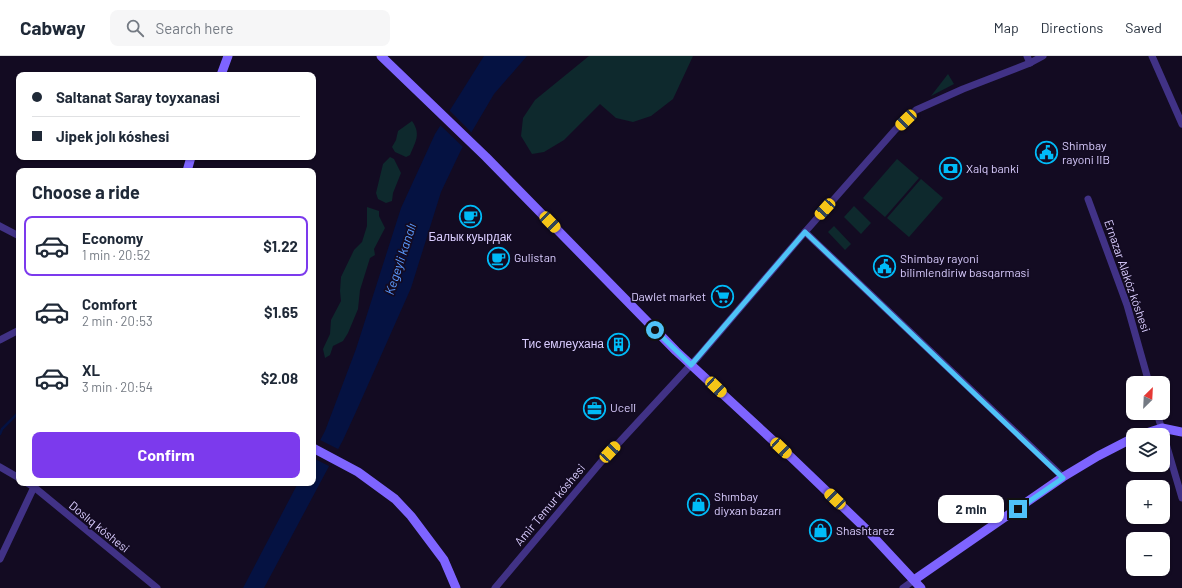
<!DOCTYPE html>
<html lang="en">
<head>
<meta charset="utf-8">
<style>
  :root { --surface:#fff; --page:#f6f6f7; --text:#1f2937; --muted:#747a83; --line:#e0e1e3; --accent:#7c3aed }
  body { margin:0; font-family:Barlow,sans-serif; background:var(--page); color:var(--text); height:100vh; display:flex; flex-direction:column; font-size:15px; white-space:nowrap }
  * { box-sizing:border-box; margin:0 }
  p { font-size:13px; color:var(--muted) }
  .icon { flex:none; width:22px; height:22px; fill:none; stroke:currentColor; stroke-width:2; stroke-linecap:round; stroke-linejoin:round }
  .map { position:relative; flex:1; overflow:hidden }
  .details { position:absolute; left:16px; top:112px; width:300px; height:318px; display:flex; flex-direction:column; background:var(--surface); border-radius:8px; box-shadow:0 1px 3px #0004 }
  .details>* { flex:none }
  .guide { position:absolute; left:16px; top:16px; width:300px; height:88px; border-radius:8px; box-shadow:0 1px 3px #0004; display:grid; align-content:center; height:88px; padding:0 16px; background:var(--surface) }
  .needle { width:26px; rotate:24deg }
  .buttons { position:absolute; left:1126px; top:320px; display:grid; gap:8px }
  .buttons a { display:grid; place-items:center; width:44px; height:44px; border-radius:8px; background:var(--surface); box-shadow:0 1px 3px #0004; font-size:20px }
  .end { position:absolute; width:18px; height:18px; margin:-9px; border:5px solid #4fc3f7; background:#111; box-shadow:0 0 0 2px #111 }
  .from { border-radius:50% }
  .bubble { position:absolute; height:28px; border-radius:8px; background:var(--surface); box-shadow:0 1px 3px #0004; font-size:13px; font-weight:700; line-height:28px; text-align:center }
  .car { position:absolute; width:12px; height:24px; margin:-12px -6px; border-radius:5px; box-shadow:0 0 3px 1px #0007; background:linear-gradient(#f5c518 24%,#345 0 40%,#f5c518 0 76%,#345 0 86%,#f5c518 0) }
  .guide b { display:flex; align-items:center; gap:14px; height:38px; font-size:15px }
  .guide b+b { border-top:1px solid var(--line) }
  .guide i { width:10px; height:10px; background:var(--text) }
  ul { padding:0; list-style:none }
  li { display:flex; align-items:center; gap:12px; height:60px; margin:0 8px 6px; padding:0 8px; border:2px solid transparent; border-radius:8px }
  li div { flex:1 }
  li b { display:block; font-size:15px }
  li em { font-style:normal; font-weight:700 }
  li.selected { border-color:var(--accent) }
  li>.icon { width:36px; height:36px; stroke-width:1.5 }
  h2 { padding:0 16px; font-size:18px; line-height:48px }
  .primary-button { display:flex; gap:8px; margin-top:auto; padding:8px 16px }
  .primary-button a { flex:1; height:46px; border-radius:8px; background:var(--accent); color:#fff; font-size:16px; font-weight:700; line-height:46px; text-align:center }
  header { display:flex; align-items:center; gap:24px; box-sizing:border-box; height:56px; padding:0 20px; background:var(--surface); border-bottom:1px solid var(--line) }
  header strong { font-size:19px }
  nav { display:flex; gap:22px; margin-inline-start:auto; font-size:14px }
  .search { width:280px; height:36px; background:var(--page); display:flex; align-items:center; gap:10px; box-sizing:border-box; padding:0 14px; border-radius:8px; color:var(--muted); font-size:15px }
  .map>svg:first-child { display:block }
  .green { fill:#0e292d }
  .water { fill:#051242 }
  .pier { fill:#130b22 }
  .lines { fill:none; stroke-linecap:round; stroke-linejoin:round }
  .stream { stroke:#051242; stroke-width:2.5 }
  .street { stroke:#413286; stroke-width:7 }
  .secondary { stroke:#7e64ff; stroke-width:9 }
  .route { stroke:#4fc3f7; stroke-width:5 }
  .labels { text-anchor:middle; stroke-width:3.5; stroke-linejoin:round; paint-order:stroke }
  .poi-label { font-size:12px; fill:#dacdff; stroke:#130b22; text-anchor:start }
  .street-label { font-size:12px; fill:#dacdff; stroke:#130b22 }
  .water-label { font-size:13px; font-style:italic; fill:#5b9bff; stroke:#130b22 }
</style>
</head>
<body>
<header>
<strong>Cabway</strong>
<div class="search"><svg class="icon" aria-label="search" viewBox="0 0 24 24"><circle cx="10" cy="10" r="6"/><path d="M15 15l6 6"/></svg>Search here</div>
<nav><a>Map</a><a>Directions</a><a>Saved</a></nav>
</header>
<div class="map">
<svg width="1182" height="532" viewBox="0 0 1182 532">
  <rect width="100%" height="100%" fill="#130b22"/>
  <g class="green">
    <path d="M 589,0 L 693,0 L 673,43 L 651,60 L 633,66 L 616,62 L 600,48 L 564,84 L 544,96 L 532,98 L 521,80 L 523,62 L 535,44 Z"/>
    <path d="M 948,18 L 954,28 L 931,40 Z"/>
    <path d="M 412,65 C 421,78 416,85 410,99 L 406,101 L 395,96 L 392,91 L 396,84 L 398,75 Z"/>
    <path d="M 390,101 L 394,103 L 401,117 L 393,137 L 392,145 L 386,147 L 378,143 L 376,137 L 383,108 Z"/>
    <path d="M 897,103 L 919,122 L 885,161 L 863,142 Z"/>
    <path d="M 921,123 L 943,142 L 909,181 L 887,162 Z"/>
    <path d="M 854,150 L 871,167 L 861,178 L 844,161 Z"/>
    <path d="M 367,151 L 379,155 L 379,160 L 385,172 L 374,193 L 375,199 L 370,202 L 360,234 L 358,253 L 348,277 L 343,285 L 333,290 L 330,299 L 325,302 L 323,293 L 330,278 L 331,264 L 341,245 L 340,235 L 341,221 L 354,194 L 362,186 L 367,170 Z"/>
    <path d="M 834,170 L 851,188 L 845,194 L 828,176 Z"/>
  </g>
  <path class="water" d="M 484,0 L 527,0 L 494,38 L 461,94 L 441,136 L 411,232 L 355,358 L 343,384 L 264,532 L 243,532 L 298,427 L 313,427 L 313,398 L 325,375 L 356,293 L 401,152 L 435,78 Z"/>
  <g class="pier">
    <path d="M 448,53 L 473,78 L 464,92 L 439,68 Z"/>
    <path d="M 318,383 L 340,394 L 331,411 L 313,402 L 313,394 Z"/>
  </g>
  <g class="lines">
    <path class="stream" d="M 0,378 L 2,373 L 19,356"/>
    <g class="street">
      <path d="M 1027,0 L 1030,7"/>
      <path d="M 1152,0 L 1182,68"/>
      <path d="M 1088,143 L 1127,249 L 1149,327"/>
      <path d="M 0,170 L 19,180"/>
      <path d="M 805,176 L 1063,421"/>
      <path d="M 0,284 L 19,274"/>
      <path d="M 1157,357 L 1182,442"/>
      <path d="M 0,411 L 19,422"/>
      <path d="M 27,427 L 34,431 L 157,532"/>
      <path d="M 0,503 L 34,431"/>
      <path d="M 495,532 L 601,406 L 699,300 L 805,176 L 895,74 L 916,54 L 963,33 L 1030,7 L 1043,0"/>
      <path d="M 903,532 L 914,524"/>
    </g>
    <g class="secondary">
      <path d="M 381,0 L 486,101 L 676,295 L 792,402 L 867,474 L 921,532"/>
      <path d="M 221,19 L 228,0"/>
      <path d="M 187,115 L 191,101"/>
      <path d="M 1140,379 L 1162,372 L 1182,376"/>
      <path d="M 313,392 L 358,416 L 395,443 L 411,460 L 444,504 L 456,532"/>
      <path d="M 914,524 L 1063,421 L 1098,400 L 1133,382"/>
    </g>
  </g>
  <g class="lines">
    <path class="route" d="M 655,274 L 691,309 L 805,176 L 1063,422 L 1018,453"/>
  </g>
  <defs>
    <symbol id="civic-ring" viewBox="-11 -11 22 22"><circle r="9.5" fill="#130b22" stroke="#00bbf8" stroke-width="1.5"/><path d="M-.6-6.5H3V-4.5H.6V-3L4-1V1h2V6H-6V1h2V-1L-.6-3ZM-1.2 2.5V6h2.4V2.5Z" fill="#00bbf8"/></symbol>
    <symbol id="bank-ring" viewBox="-11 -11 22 22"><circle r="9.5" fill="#130b22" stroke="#00bbf8" stroke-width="1.5"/><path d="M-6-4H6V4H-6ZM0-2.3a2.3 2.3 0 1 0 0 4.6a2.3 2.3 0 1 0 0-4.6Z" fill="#00bbf8"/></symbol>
    <symbol id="cafe-ring" viewBox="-11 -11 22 22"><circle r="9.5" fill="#130b22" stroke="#00bbf8" stroke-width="1.5"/><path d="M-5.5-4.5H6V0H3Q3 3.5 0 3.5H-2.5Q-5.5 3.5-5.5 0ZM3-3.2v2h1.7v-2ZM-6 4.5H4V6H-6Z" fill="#00bbf8"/></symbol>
    <symbol id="supermarket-ring" viewBox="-11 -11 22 22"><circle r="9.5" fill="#130b22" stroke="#00bbf8" stroke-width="1.5"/><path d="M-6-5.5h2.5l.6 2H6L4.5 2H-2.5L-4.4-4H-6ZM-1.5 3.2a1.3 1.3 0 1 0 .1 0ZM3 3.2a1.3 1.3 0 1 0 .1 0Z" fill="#00bbf8"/></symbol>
    <symbol id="building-ring" viewBox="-11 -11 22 22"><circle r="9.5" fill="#130b22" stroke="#00bbf8" stroke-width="1.5"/><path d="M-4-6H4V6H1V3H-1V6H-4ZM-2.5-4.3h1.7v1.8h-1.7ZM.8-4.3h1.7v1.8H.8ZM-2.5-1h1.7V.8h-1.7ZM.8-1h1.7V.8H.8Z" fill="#00bbf8"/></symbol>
    <symbol id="office-ring" viewBox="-11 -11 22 22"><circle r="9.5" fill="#130b22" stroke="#00bbf8" stroke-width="1.5"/><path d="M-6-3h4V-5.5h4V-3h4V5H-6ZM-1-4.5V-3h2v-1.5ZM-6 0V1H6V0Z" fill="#00bbf8"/></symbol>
    <symbol id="shop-ring" viewBox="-11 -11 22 22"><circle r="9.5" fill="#130b22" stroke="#00bbf8" stroke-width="1.5"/><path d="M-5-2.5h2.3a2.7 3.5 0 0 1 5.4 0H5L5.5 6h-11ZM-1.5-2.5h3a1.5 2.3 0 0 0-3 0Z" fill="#00bbf8"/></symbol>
  </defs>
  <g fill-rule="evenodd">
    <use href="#civic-ring" x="1034" y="84" width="25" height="25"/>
    <use href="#bank-ring" x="938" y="100" width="25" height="25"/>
    <use href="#cafe-ring" x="458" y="148" width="25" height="25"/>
    <use href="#cafe-ring" x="486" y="190" width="25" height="25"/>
    <use href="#civic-ring" x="872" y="198" width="25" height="25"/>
    <use href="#supermarket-ring" x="710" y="228" width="25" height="25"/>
    <use href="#building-ring" x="606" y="276" width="25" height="25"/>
    <use href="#office-ring" x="582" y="340" width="25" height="25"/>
    <use href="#shop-ring" x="686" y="436" width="25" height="25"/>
    <use href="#shop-ring" x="808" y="462" width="25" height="25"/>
  </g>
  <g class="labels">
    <g class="poi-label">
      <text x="1062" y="94">Shimbay<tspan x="1062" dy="14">rayoni IIB</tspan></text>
      <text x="966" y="117">Xalq banki</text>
      <text x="470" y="185" text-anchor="middle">Балык куырдак</text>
      <text x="514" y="206">Gulistan</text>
      <text x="900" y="207">Shimbay rayoni<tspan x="900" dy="14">bilimlendiriw basqarmasi</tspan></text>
      <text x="706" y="245" text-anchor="end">Dawlet market</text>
      <text x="604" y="292" text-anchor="end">Тис емлеухана</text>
      <text x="610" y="356">Ucell</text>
      <text x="714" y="445">Shımbay<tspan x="714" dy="14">diyxan bazarı</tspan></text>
      <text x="836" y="479">Shashtarez</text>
    </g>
    <g class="street-label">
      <text transform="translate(1127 220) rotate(71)" y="4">Ernazar Alakóz kóshesi</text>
      <text transform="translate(550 449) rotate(-50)" y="4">Amir Temur kóshesi</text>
      <text transform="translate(99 471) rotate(39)" y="4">Doslıq kóshesi</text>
    </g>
    <g class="water-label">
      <text transform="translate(400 203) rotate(-72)" y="5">Kegeyli kanalı</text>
    </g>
  </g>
</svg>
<div class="buttons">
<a><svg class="needle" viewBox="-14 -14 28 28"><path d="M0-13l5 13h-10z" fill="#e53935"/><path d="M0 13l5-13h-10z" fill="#747a83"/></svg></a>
<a><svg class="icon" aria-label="layers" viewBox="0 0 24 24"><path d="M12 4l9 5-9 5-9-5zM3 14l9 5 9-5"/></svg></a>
<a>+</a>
<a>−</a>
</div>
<i class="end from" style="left:655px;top:274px"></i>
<i class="end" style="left:1018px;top:453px"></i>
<div class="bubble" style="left:938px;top:439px;width:66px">2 min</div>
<i class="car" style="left:906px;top:64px;rotate:226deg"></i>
<i class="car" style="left:825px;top:153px;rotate:222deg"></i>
<i class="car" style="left:550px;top:166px;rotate:136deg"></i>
<i class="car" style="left:716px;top:331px;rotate:133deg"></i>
<i class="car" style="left:781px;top:392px;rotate:133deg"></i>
<i class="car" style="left:610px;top:396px;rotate:43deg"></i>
<i class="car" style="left:835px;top:443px;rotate:314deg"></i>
<div class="guide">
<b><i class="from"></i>Saltanat Saray toyxanasi</b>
<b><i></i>Jipek jolı kóshesi</b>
</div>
<section class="details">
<h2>Choose a ride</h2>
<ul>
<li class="selected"><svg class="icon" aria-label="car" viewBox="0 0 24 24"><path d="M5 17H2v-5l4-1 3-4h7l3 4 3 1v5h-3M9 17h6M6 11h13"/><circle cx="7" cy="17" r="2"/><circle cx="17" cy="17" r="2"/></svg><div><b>Economy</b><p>1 min · 20:52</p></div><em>$1.22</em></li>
<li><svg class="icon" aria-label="car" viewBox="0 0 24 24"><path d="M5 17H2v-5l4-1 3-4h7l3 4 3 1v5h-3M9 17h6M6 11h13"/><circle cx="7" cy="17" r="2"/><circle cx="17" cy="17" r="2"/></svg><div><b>Comfort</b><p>2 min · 20:53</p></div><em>$1.65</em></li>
<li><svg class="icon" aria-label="car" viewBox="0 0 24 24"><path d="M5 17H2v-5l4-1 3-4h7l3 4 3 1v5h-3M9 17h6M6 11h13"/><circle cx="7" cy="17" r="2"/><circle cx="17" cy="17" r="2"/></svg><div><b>XL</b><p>3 min · 20:54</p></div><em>$2.08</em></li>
</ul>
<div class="primary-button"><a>Confirm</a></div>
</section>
</div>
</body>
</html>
